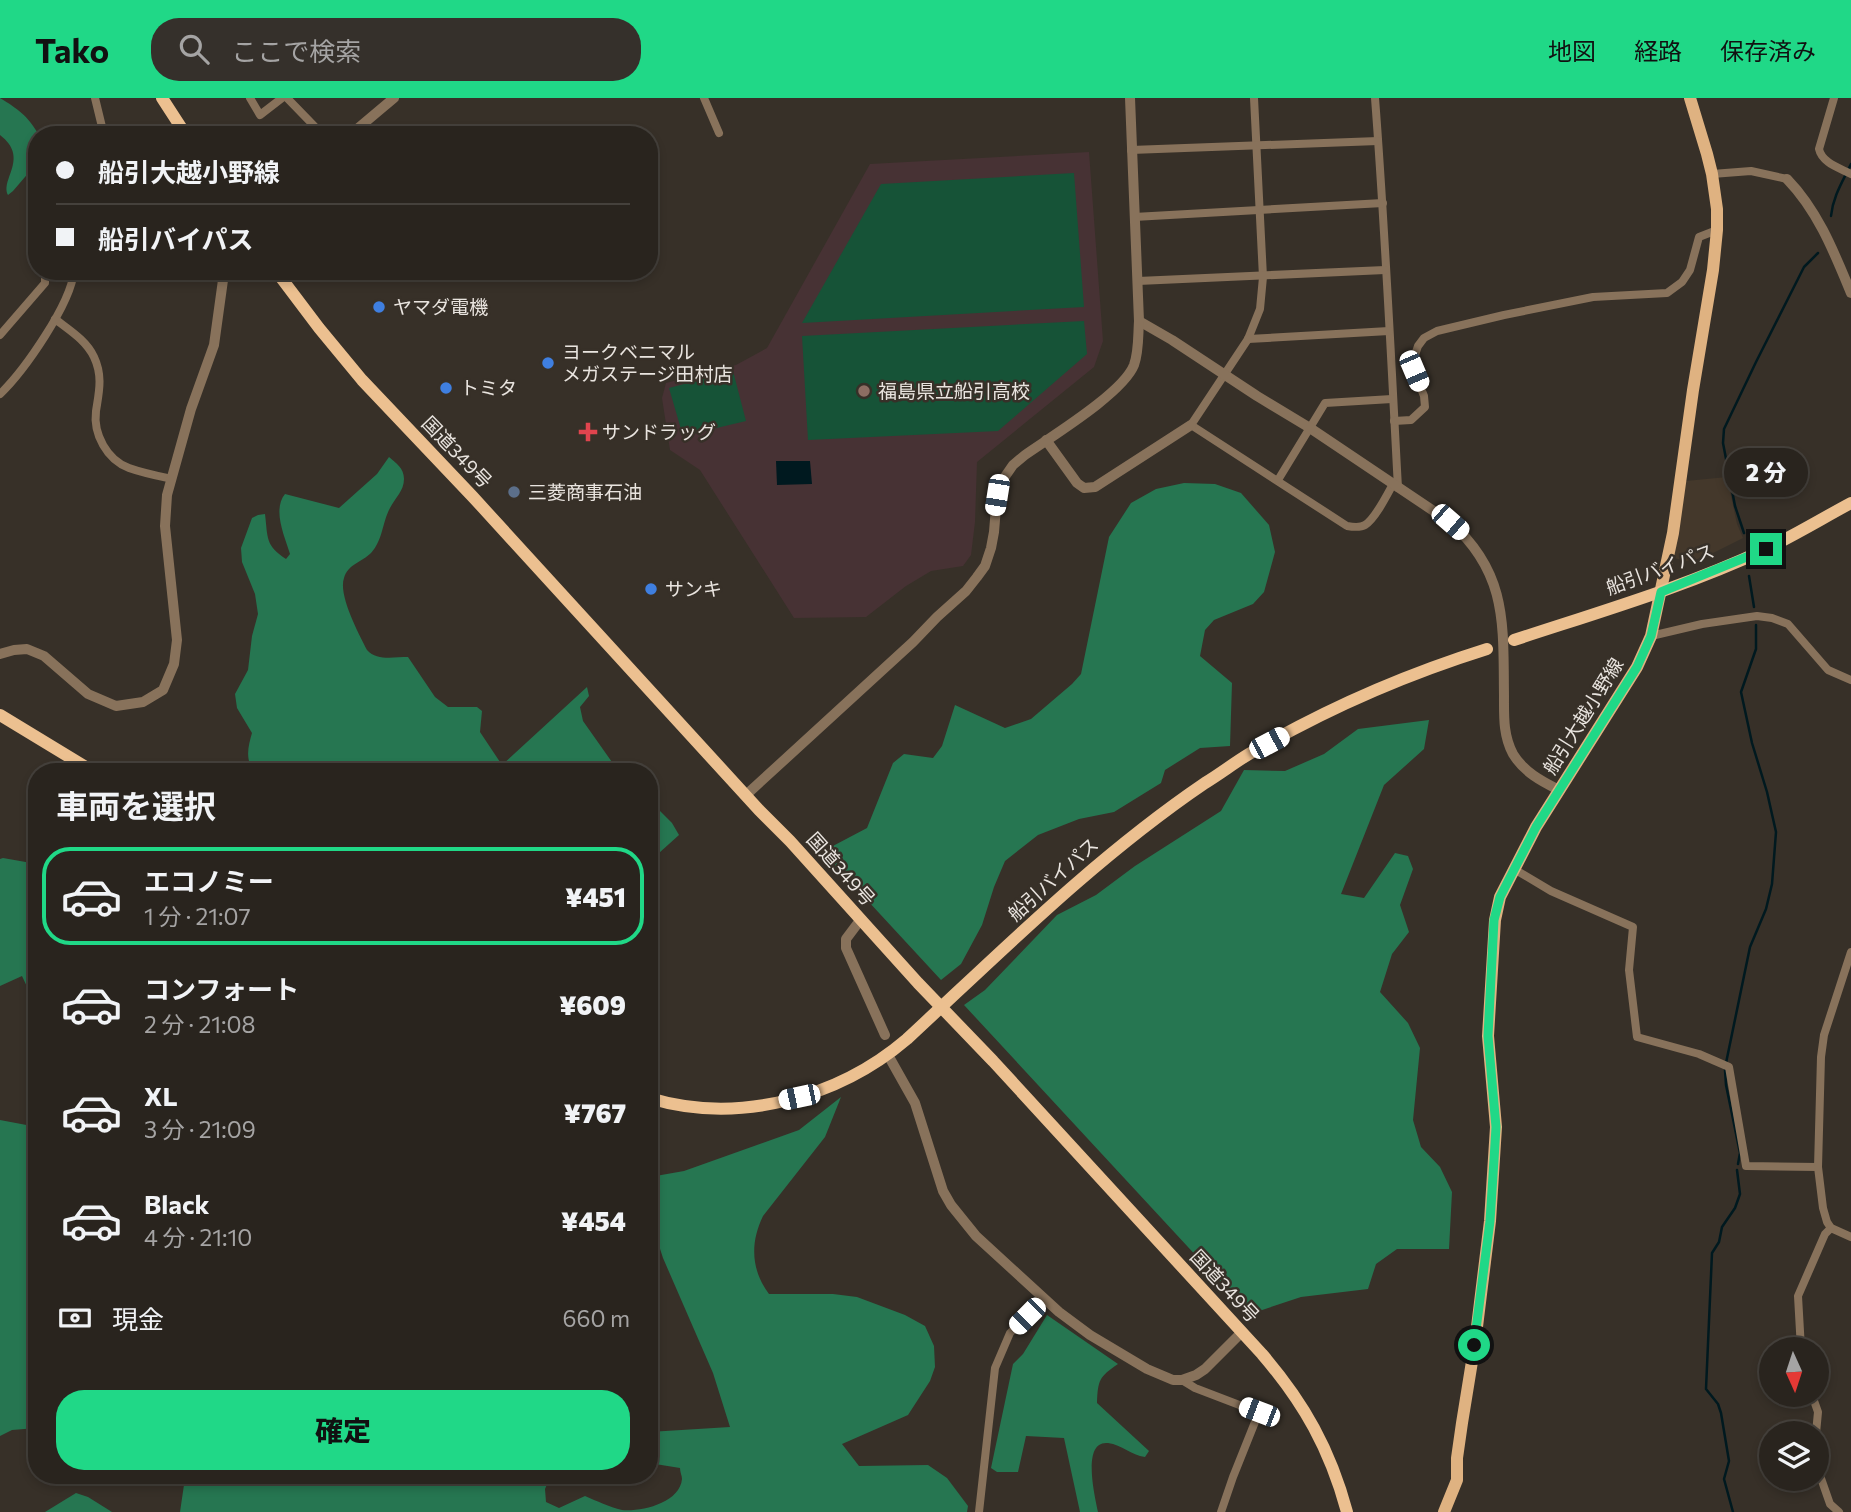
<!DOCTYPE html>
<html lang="ja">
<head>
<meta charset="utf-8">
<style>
  :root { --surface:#29241e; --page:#35302b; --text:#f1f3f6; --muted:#a5a4a4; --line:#45413c; --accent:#20d887 }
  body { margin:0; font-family:Commissioner,"Noto Sans JP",sans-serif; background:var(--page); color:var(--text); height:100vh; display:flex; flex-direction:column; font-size:26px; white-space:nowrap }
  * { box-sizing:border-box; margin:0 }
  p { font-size:23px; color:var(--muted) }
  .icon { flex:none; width:38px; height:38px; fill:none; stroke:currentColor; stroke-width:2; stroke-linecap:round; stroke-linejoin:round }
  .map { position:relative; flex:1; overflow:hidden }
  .side { position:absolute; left:28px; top:665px; width:630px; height:721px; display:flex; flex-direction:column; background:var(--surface); border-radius:28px; box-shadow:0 4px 10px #0003,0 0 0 2px var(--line) }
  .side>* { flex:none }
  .banner { position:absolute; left:28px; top:28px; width:630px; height:154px; border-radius:28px; box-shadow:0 4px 10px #0003,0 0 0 2px var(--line); display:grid; align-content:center; height:154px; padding:0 28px; background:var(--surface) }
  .needle { width:46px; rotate:177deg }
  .controls { position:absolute; left:1759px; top:1239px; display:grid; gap:14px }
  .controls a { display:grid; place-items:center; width:70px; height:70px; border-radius:50%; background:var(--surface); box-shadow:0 4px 10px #0003,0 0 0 2px var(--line); font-size:35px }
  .end { position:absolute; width:32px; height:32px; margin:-16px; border:9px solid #20d887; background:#111; box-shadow:0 0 0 4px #111 }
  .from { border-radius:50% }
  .bubble { position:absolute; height:49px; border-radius:24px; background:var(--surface); box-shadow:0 4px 10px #0003,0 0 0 2px var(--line); font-size:23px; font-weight:800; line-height:49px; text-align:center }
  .car { position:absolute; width:21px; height:42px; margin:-21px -10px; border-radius:9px; box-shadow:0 0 5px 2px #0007; background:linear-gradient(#fff 24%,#345 0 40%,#fff 0 76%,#345 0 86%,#fff 0) }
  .banner b { display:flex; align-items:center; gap:24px; height:66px; font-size:26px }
  .banner b+b { border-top:2px solid var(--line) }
  .banner i { width:18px; height:18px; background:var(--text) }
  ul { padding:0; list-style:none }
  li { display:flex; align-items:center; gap:21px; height:98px; margin:0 14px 10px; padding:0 14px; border:4px solid transparent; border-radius:28px }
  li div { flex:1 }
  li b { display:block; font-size:26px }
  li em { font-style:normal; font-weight:800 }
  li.selected { border-color:var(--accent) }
  li>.icon { width:63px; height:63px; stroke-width:1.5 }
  h2 { padding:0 28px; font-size:32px; line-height:84px }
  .pay { display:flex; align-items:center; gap:18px; height:77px; padding:0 28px; font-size:26px }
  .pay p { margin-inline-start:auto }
  .primary-button { display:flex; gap:14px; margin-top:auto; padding:14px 28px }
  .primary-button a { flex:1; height:80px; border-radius:28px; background:var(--accent); color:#111; font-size:28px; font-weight:800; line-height:80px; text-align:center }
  header { display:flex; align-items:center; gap:42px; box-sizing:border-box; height:98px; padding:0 35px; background:var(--accent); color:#111 }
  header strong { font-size:33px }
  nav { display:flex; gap:38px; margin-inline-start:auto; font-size:24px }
  .search { width:490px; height:63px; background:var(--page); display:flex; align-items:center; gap:18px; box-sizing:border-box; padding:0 24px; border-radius:28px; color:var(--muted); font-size:26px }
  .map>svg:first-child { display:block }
  .built { fill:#44382b }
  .education { fill:#473234 }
  .green { fill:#165337 }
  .forest { fill:#267651 }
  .water { fill:#00191f }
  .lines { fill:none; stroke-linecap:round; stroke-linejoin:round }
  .stream { stroke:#00191f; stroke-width:2.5 }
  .minor { stroke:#88725b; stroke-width:8 }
  .tertiary { stroke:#88725b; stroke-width:10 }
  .primary { stroke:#dfb281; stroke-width:12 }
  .trunk { stroke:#ecc090; stroke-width:12 }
  .route { stroke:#20d887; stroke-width:9 }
  .shop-dot { fill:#3f7fe0; stroke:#373028; stroke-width:2.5 }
  .education-dot { fill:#8d6e63; stroke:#373028; stroke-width:2.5 }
  .health-dot { fill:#e0444e; stroke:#373028; stroke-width:2.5 }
  .service-dot { fill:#5c6f8a; stroke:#373028; stroke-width:2.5 }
  .labels { text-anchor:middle; stroke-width:5; stroke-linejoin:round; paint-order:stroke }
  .poi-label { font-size:19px; fill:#e9e4df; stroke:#373028; text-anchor:start }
  .street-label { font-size:19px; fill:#e9e4df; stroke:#373028 }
</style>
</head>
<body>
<header>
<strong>Tako</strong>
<div class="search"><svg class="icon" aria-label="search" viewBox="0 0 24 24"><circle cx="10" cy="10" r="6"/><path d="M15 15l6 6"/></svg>ここで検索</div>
<nav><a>地図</a><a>経路</a><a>保存済み</a></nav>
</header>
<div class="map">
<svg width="1851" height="1414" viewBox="0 0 1851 1414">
  <rect width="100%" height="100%" fill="#373028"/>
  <path class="built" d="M 1727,379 L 1737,426 L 1743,440 L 1703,460 L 1686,463 L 1674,460 L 1686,383 Z"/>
  <path class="education" d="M 1089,54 L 1103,243 L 1094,269 L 977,364 L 975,424 L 971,457 L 963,468 L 931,473 L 906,488 L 866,519 L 794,520 L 700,372 L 670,352 L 662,300 L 666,285 L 736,267 L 767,250 L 870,66 Z"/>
  <g class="green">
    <path d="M 1074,75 L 1084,209 L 802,225 L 881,86 Z"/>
    <path d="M 1084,223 L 1087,256 L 998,333 L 808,342 L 802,238 Z"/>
    <path d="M 733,273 L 746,323 L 683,338 L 669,290 Z"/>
  </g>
  <g class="forest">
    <path d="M 0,0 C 18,11 28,18 39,37 L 37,37 L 37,65 L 13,93 L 8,97 C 0,81 30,60 0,37 Z"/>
    <path d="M 389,359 C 396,365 404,370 404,381 C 404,393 395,400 390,410 C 382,425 383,442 371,455 C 362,464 348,466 344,480 C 338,497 359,536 367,552 C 377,563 393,559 408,559 L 435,599 L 448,609 L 477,609 L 482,613 L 480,634 L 502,667 L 587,589 L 589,598 L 580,609 L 583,623 L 619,674 L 254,674 C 245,661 248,649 252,635 L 237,610 L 235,596 L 248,572 L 252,538 L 258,516 L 255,496 L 242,464 L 241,450 L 252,420 L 258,417 L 265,416 C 268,440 265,447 286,461 L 290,456 C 285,439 272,412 285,396 L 339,410 L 377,376 Z"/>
    <path d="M 1184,385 L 1215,386 L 1241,395 L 1269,427 L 1275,454 L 1264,494 L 1253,506 L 1214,522 L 1205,532 L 1200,558 L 1232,585 L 1230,648 L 1200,650 L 1165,672 L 1161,685 L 1114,714 L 1079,721 L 1038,737 L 1005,763 L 994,789 L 982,827 L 961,866 L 941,882 L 831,763 L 831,749 L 867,730 L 893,665 L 904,656 L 933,660 L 942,648 L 955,607 L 1005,630 L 1031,621 L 1072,586 L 1081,576 L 1109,439 L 1131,405 L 1156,391 Z"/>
    <path d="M 1429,622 L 1424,651 L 1384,687 L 1341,796 L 1364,800 L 1395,755 L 1408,758 L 1413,771 L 1400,807 L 1409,834 L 1392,856 L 1380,894 L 1408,925 L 1420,950 L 1413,1022 L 1421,1049 L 1440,1069 L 1452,1094 L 1449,1151 L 1397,1151 L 1376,1166 L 1368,1191 L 1301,1199 L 1250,1216 L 964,907 L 985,892 L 1057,817 L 1096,797 L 1135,768 L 1221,713 L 1244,672 L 1285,673 L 1324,656 L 1358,631 Z"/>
    <path d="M 649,702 L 672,725 L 679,737 L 649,764 Z"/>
    <path d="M 3,760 L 37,766 L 37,910 L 22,878 L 0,888 L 0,761 Z"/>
    <path d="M 841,999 L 825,1039 L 763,1118 C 750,1145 751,1172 769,1196 L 833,1196 L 857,1199 L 905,1217 L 925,1228 L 934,1248 L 935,1269 L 930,1283 L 908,1317 L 842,1346 L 859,1368 L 928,1367 L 947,1380 L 968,1408 L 967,1414 L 180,1414 L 185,1380 L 190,1377 L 551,1377 L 545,1391 L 546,1404 L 559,1410 L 585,1398 C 597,1403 609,1409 622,1412 C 641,1414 680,1405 682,1381 C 682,1378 680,1374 680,1370 L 649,1365 L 649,1334 L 730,1329 L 713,1275 L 663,1160 L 649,1117 L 650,1079 L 684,1073 L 799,1032 Z"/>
    <path d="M 0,1022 L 37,1029 L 37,1330 L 12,1332 L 0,1338 Z"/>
    <path d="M 1047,1217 L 1118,1266 C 1099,1279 1098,1282 1097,1305 L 1149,1353 L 1145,1359 C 1131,1357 1122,1347 1108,1345 C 1081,1342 1095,1399 1098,1414 L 1080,1414 L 1064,1340 L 1026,1338 L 1018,1374 L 997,1374 L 991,1370 L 1013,1266 L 1023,1256 Z"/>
    <path d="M 76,1395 L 88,1399 L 112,1414 L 45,1414 Z"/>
  </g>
  <path class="water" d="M 776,363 L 810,363 L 812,386 L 777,387 Z"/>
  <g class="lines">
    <g class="stream">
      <path d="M 1831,118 C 1833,98 1843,83 1851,66"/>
      <path d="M 1744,435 L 1735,408 L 1723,345 L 1724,331 L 1756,264 L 1804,169 L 1818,155"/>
      <path d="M 1749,478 L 1754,509"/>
      <path d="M 1726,965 L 1750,849 L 1766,811 L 1772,786 L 1776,734 L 1767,694 L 1752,645 L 1741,594 L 1756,551 L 1756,527"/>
      <path d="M 1725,972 L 1726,987 L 1740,1055 L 1738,1066"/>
      <path d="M 1733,1414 L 1724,1381 L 1729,1363 L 1721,1315 L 1718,1306 L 1706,1291 L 1712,1155 L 1719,1144 L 1722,1129 L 1735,1110 L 1740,1096 L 1737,1072"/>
    </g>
    <g class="minor">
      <path d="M 95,0 L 104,37"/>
      <path d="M 250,0 L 260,17 L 282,0"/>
      <path d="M 287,0 L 323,37"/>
      <path d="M 704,0 L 719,35"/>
      <path d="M 1254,0 L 1263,179 L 1260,211 L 1248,241 L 1191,327 L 1347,428 C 1353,429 1360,430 1365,427 C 1375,421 1387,397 1393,386"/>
      <path d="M 1375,0 C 1385,130 1391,260 1398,390"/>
      <path d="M 1834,0 L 1819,51 C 1822,65 1840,70 1851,76"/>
      <path d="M 1131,52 L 1378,43"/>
      <path d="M 37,69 C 24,87 32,101 37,121"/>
      <path d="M 1712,76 L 1751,73 L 1787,81"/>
      <path d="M 1134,119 L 1383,105"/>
      <path d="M 203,173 L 223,182"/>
      <path d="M 1138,183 L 1385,172"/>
      <path d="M 55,221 C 69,232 86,242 94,259 C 103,278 99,294 96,313 C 93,336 107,362 129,370 C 143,375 158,378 172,381"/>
      <path d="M 0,237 L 45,185 L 45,173"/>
      <path d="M 1248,241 L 1389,233"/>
      <path d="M 0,296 C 24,273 71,206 74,173"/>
      <path d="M 1394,323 L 1411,322 L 1425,309 L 1424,298 L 1414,273 L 1414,260 L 1418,248 L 1424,240 L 1437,233 L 1504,217 L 1593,199 L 1667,195 L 1682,184 L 1690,172 L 1699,139 L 1717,132"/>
      <path d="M 1278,382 L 1325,305 L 1392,301"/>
      <path d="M 1651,538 L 1702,526 L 1757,518 L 1772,520 L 1788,526 L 1828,572 L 1851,582"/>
      <path d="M 1514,771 L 1551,793 L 1633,829 L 1629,872 L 1637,939 L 1699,956 L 1729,969 L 1746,1068 L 1818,1069"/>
      <path d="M 1851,854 L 1824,937 L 1821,959 L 1818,1069 L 1823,1110 L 1827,1124 L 1831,1130 L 1851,1139"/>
      <path d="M 1801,1251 L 1798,1198 L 1825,1136 L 1831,1130"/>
      <path d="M 1182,1282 L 1195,1290 L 1276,1321"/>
      <path d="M 1812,1297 L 1818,1314 L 1816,1335"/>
      <path d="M 1816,1366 L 1830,1406 L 1839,1414"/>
      <path d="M 979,1414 L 995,1270 L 1010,1235 L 1045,1201"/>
      <path d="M 1221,1414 L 1233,1379 L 1259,1314"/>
    </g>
    <g class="tertiary">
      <path d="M 350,37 L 394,0"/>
      <path d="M 1787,81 C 1818,113 1834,154 1851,195"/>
      <path d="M 1139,223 L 1172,242 L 1257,298 L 1310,330 L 1450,424 C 1508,475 1503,527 1504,598 C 1504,618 1503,637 1513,656 C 1524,674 1541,683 1559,692"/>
      <path d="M 1046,342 L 1077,385 L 1084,390 L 1095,389 L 1191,327"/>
      <path d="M 0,556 L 14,552 L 27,551 L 44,558 L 88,596 L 116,608 L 143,604 L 163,592 L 174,566 L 177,542 L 165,428 L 167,397 L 191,311 L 214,247 L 223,182 L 227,173"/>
      <path d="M 746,697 L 913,544 L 937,519 L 966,493 L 977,479 L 985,468 L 991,450 L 994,434 L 997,397 L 1004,380 L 1013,367 L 1025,357 C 1052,338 1123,295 1134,267 C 1139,253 1138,237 1139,223 L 1130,0"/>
      <path d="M 861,821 L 846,841 L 846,850 L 885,937"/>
      <path d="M 888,957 L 915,1005 L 943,1093 L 951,1107 L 976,1138 L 1059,1214 L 1090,1237 L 1147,1271 L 1173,1282 L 1182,1282 L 1196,1277 L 1205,1271 L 1242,1234"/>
    </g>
    <path class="primary" d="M 1444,1414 L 1457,1382 L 1457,1360 L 1462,1325 L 1475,1245 L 1490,1123 L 1496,1029 L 1488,938 L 1495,822 L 1500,799 L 1536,729 L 1637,569 L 1651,538 L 1673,435 L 1693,292 L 1713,172 L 1717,132 L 1717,111 L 1712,76 L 1707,56 L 1690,0"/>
    <g class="trunk">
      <path d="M 162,0 L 186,37"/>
      <path d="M 276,173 L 319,230 L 362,282 L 473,399 L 759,712 L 790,743 L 918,885 L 993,963 L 1262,1256 C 1304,1305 1330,1351 1347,1414"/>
      <path d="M 1514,542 C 1599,514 1685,489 1766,451 C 1795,437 1823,420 1851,405"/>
      <path d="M 0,617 L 94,674"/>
      <path d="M 649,1000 C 738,1027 838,1000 907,941 C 1003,852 1096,759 1205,685 C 1220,676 1234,665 1249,656 C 1324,612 1404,577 1487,551"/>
    </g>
  </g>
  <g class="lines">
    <path class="route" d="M 1474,1247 L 1490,1123 L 1494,1062 L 1496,1029 L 1488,938 L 1494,822 L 1500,799 L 1536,729 L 1637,569 L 1651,538 L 1661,494 L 1766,451"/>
  </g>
  <g class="shop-dot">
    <circle cx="379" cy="209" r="7"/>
    <circle cx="548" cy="265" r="7"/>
    <circle cx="446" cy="290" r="7"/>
    <circle cx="651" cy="491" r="7"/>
  </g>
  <circle class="education-dot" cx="864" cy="293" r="7"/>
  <path class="health-dot" d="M584.5 323.5h7v7h7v7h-7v7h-7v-7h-7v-7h7z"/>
  <circle class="service-dot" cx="514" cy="394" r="7"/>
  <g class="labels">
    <g class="poi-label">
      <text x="393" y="216">ヤマダ電機</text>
      <text x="562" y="261">ヨークベニマル<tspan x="562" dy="22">メガステージ田村店</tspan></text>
      <text x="460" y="297">トミタ</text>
      <text x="878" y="300">福島県立船引高校</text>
      <text x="602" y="341">サンドラッグ</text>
      <text x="528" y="401">三菱商事石油</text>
      <text x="665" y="498">サンキ</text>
    </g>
    <g class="street-label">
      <text transform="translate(457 354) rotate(46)" y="7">国道349号</text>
      <text transform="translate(1660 471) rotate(-20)" y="7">船引バイパス</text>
      <text transform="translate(1583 618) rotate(-58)" y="7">船引大越小野線</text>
      <text transform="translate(841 771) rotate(48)" y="7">国道349号</text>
      <text transform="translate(1053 781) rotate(-42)" y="7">船引バイパス</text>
      <text transform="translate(1225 1188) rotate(47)" y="7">国道349号</text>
    </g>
  </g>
</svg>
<div class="controls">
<a><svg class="needle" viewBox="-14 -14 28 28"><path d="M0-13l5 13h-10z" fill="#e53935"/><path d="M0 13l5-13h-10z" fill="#a5a4a4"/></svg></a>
<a><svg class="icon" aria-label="layers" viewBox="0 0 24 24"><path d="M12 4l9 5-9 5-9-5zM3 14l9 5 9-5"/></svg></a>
</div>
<i class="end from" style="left:1474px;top:1247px"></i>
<i class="end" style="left:1766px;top:451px"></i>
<div class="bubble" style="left:1724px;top:350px;width:84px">2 分</div>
<i class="car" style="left:1414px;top:273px;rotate:157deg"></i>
<i class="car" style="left:997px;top:397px;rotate:189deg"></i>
<i class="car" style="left:1450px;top:424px;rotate:131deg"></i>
<i class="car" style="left:1269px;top:645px;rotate:62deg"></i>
<i class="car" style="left:799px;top:999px;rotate:258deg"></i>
<i class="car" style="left:1027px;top:1218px;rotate:225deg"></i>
<i class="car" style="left:1259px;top:1314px;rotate:291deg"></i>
<div class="banner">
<b><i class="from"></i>船引大越小野線</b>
<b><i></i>船引バイパス</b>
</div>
<section class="side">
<h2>車両を選択</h2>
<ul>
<li class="selected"><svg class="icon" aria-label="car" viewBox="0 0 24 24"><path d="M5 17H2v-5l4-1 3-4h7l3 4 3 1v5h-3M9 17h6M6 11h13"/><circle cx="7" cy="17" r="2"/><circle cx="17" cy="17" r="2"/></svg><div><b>エコノミー</b><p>1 分 · 21:07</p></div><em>¥451</em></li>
<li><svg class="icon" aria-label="car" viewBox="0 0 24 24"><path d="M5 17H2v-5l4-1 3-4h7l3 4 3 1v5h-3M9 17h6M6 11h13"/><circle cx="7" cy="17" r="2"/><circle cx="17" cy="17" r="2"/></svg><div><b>コンフォート</b><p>2 分 · 21:08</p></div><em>¥609</em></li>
<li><svg class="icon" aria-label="car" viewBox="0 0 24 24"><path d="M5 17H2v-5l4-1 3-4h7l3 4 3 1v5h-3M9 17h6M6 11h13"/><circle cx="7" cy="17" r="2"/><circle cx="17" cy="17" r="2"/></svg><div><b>XL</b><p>3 分 · 21:09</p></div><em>¥767</em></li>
<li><svg class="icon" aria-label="car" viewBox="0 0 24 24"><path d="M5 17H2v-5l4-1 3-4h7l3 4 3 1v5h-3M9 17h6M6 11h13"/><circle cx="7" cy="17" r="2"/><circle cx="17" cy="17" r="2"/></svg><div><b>Black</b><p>4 分 · 21:10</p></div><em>¥454</em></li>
</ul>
<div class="pay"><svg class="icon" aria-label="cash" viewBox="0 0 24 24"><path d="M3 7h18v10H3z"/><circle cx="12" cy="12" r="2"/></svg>現金<p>660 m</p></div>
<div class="primary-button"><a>確定</a></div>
</section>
</div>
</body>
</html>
